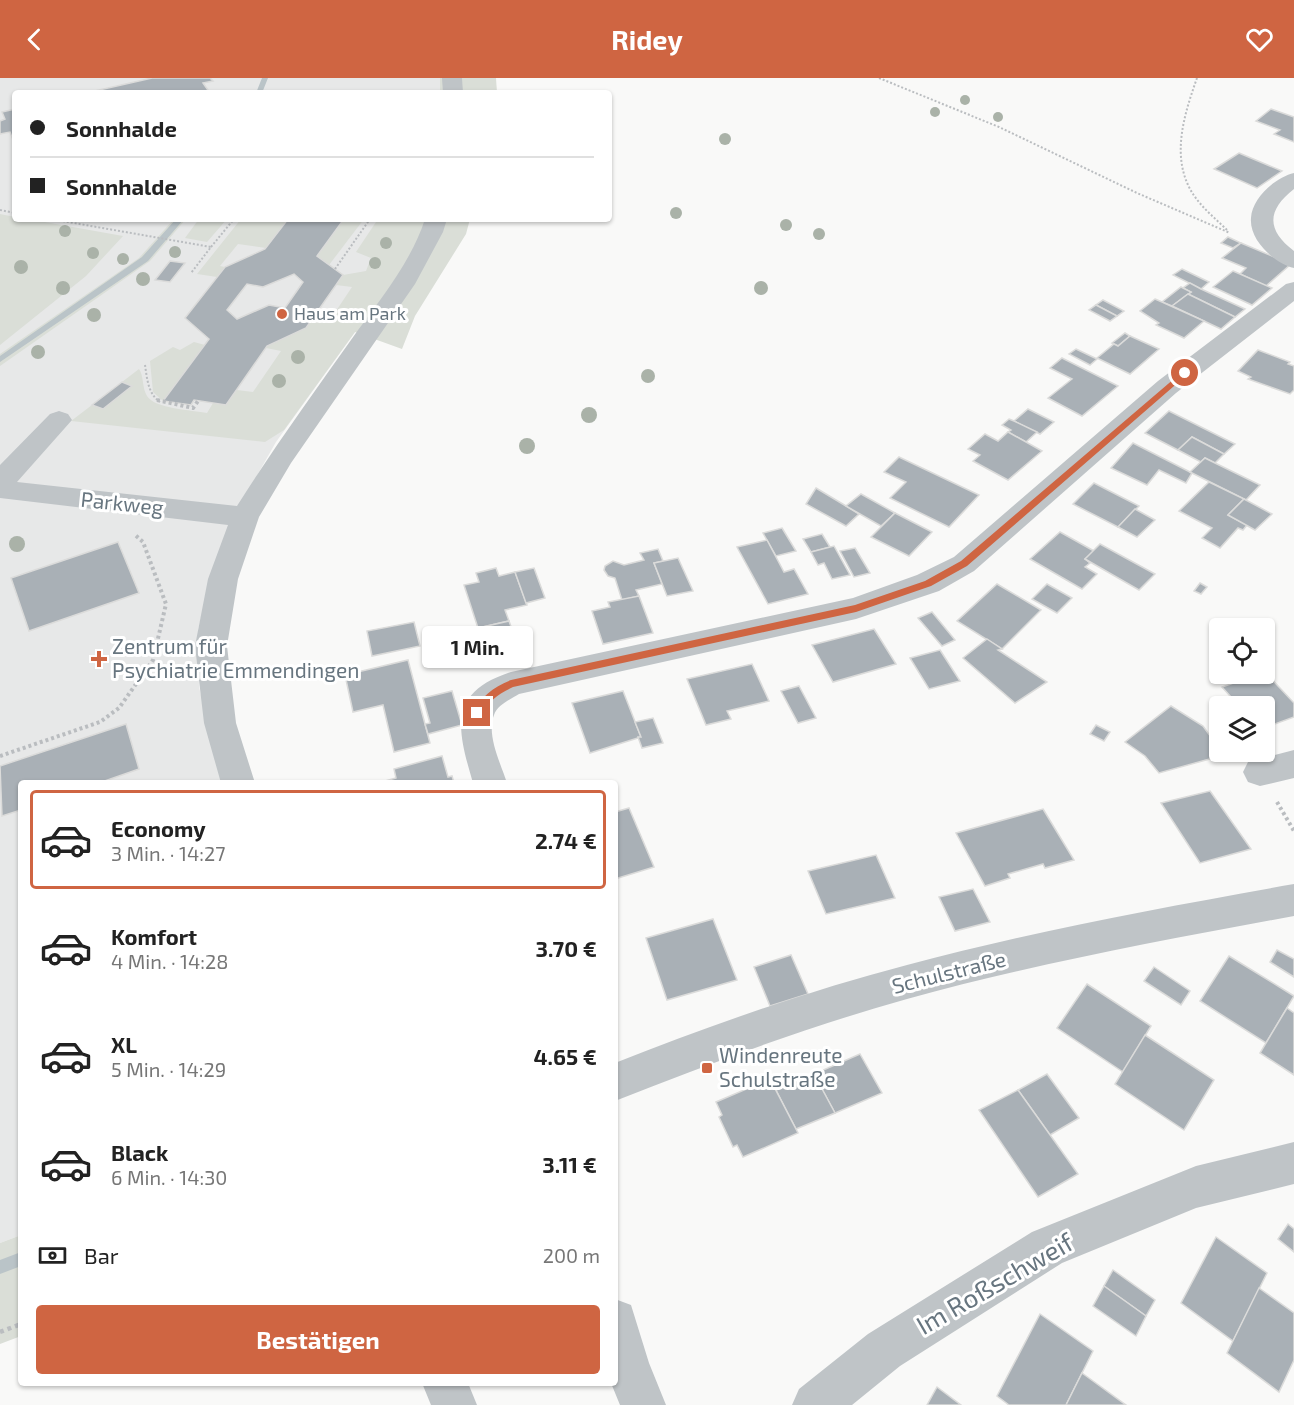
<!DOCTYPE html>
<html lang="de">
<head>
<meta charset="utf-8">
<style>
  :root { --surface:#fff; --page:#f6f6f6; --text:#222; --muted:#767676; --line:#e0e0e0; --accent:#cf6542 }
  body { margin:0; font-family:"Exo 2",sans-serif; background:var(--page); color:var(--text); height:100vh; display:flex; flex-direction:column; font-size:22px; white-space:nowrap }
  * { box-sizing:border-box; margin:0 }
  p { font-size:20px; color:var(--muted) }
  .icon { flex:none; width:33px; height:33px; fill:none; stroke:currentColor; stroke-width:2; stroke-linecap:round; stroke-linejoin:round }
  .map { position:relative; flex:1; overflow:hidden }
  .sheet { position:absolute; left:18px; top:702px; width:600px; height:606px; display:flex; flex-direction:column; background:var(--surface); border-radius:6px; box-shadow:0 2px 4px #0004 }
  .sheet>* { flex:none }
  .top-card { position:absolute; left:12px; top:12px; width:600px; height:132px; border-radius:6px; box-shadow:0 2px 4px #0004; display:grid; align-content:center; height:132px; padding:0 18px; background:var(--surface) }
  .buttons { position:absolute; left:1209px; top:540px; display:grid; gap:12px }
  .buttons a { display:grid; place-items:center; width:66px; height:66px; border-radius:6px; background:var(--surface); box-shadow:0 2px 4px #0004; font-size:30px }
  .end { position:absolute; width:27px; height:27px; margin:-14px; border:8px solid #cf6542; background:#fff; box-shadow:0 0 0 3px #fff }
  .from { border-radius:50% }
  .bubble { position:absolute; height:42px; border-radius:6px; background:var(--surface); box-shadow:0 2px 4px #0004; font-size:20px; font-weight:700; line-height:42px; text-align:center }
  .top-card b { display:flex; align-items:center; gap:21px; height:57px; font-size:22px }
  .top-card b+b { border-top:2px solid var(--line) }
  .top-card i { width:15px; height:15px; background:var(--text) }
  ul { padding:10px 0 0; list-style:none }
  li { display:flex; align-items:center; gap:18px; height:99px; margin:0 12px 9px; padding:0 6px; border:3px solid transparent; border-radius:6px }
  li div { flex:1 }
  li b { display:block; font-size:22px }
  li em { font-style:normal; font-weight:700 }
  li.current { border-color:var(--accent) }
  li>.icon { width:54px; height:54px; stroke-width:1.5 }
  .pay { display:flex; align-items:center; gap:15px; height:66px; padding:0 18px; font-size:22px }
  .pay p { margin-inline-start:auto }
  .cta { display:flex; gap:12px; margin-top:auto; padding:12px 18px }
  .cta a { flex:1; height:69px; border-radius:6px; background:var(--accent); color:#fff; font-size:24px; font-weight:700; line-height:69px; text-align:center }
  header { display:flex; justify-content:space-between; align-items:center; height:78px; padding:0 18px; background:var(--accent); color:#fff; font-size:27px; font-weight:700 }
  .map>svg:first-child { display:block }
  .built { fill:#e7e8e8 }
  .green { fill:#daded7 }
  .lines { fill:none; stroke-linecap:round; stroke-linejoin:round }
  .stream { fill:#bac4c8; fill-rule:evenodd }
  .building { fill:#a9b0b6; stroke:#dbdbda; stroke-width:1.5; fill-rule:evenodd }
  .path-far2 { stroke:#babdc0; stroke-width:2; stroke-dasharray:2 2; stroke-linecap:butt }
  .path-far1 { stroke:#babdc0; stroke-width:4; stroke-dasharray:3 3; stroke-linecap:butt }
  .path { stroke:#babdc0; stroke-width:4.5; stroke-dasharray:4 4; stroke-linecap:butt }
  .minor { fill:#bfc4c7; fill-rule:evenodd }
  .tree { fill:#aab2a8 }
  .route { fill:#cf6542 }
  .poi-dot { fill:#cf6542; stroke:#fff; stroke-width:2 }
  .labels { text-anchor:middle; stroke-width:6; stroke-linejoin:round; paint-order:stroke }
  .far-poi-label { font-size:18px; fill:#67757f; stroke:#fff; text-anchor:start }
  .street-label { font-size:21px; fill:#67757f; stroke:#fff }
  .poi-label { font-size:21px; fill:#67757f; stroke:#fff; text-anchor:start }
  .near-street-label { font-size:26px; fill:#67757f; stroke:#fff }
</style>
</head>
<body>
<header><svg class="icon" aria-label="back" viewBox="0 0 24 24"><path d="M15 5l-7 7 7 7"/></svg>Ridey<svg class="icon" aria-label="heart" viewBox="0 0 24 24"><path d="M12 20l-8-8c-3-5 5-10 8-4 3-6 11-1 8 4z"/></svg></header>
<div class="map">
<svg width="1294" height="1327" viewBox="0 0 1294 1327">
  <rect width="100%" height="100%" fill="#f9f9f8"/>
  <path class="built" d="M 0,0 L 440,0 L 440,15 L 15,15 L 15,141 L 419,141 L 355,254 L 276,364 L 235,436 L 212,493 L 198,552 L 199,609 L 223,705 L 21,705 L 21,1157 L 0,1165 Z"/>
  <g class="green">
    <path d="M 440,0 L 496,0 L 497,15 L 440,15 Z"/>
    <path d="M 0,136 L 15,139 L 15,141 L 28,141 L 123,158 L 86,198 L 0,267 Z"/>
    <path d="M 174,141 L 186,141 L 150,183 L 0,288 L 0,276 L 139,180 Z"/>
    <path d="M 199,141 L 227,141 L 207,164 L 185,160 Z"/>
    <path d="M 241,141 L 288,141 L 266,170 L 238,166 L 220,188 L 225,189 L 217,199 L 197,196 Z"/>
    <path d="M 344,141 L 364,141 L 329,187 L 317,178 Z"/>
    <path d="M 378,141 L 470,141 L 466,156 L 415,238 L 402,271 L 355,254 L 284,352 L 265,364 L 71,343 L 92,327 L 103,331 L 132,308 L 122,304 L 139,291 C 144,298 142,310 147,318 C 155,331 192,332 207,335 L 213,325 L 226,327 L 237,312 L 253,314 L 281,273 L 266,270 L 267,268 L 311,243 L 328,245 L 352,209 L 336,207 L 343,197 L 366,193 L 371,180 L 356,174 Z"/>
    <path d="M 194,264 L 205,267 L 163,323 L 153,314 L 150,283 L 173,269 L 180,272 Z"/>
    <path d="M 21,1157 L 21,1258 L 0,1266 L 0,1165 Z"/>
  </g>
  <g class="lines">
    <g class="stream">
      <path d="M 262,0 L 268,0 L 262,15 L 256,15 Z"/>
      <path d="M 176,141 L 184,141 L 148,183 L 0,284 L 0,278 L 142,179 Z"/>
      <path d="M 21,1174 L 21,1188 L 0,1196 L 0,1182 Z"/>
    </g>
  </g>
  <g class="building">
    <path d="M 152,0 L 210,0 L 213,3 L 203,5 L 210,15 L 86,15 Z"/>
    <path d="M 15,31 L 15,62 L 13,62 L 10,54 L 0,56 L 0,43 L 5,41 L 2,34 Z"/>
    <path d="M 1271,31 L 1294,39 L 1294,64 L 1274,56 L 1280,52 L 1256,43 Z"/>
    <path d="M 1239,75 L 1282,93 L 1257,110 L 1214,91 Z"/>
    <path d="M 288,141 L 344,141 L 317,178 L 343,197 L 306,250 L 267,268 L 226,327 L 194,322 L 191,327 L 163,323 L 209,261 L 185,240 L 225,189 L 265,171 ZM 294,196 L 303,204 L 285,230 L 269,227 L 237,241 L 227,232 L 247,206 L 263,209 Z"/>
    <path d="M 1228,159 L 1241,165 L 1233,170 L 1221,165 Z"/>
    <path d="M 1241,165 L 1291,186 L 1266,208 L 1240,196 L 1246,190 L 1222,180 Z"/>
    <path d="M 170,183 L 185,185 L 170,204 L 155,202 Z"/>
    <path d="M 1182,191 L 1209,204 L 1201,211 L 1173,197 Z"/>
    <path d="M 1233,193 L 1240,196 L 1272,210 L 1252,227 L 1213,209 Z"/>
    <path d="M 1190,205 L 1201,211 L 1245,231 L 1235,239 L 1188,216 L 1191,214 L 1183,210 Z"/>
    <path d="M 1181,209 L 1191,214 L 1172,228 L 1162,224 Z"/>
    <path d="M 1188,216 L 1235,239 L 1221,251 L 1172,228 Z"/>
    <path d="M 1155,221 L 1162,224 L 1204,243 L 1184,260 L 1156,247 L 1159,245 L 1140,233 Z"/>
    <path d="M 1103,222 L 1124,233 L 1117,238 L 1096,227 Z"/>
    <path d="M 1096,227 L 1117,238 L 1110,243 L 1089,232 Z"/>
    <path d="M 1125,255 L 1130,258 L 1118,268 L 1112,265 Z"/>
    <path d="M 1130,258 L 1159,271 L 1130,296 L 1097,280 L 1114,266 L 1118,268 Z"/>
    <path d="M 1076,271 L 1097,281 L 1090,287 L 1069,276 Z"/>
    <path d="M 1258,272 L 1290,284 L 1288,286 L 1294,288 L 1294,312 L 1290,316 L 1248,301 L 1251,299 L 1238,293 Z"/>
    <path d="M 1062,280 L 1118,308 L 1082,338 L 1048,320 L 1072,301 L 1050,290 Z"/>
    <path d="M 122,304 L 132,308 L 103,331 L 92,327 Z"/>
    <path d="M 1028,331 L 1054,344 L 1040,356 L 1014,343 Z"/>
    <path d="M 1169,333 L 1235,366 L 1224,376 L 1192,359 L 1178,372 L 1145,355 Z"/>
    <path d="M 1009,341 L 1014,343 L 1037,354 L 1026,364 L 1008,354 L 1011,352 L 1002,347 Z"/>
    <path d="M 1008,354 L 1042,373 L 1008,402 L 973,383 L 980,377 L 968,371 L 985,356 L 998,363 Z"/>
    <path d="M 1192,359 L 1224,376 L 1215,385 L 1205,380 L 1201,384 L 1178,372 Z"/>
    <path d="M 1133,365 L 1190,394 L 1192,395 L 1186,405 L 1159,392 L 1147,407 L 1111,390 Z"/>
    <path d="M 899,379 L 979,417 L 949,449 L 890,420 L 906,404 L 884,394 Z"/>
    <path d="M 1205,380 L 1215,385 L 1260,407 L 1246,422 L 1190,394 Z"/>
    <path d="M 1209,404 L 1244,421 L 1228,437 L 1247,447 L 1243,452 L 1238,450 L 1220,470 L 1202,460 L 1212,450 L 1179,433 Z"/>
    <path d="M 1094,405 L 1139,428 L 1118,449 L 1073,426 Z"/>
    <path d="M 816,410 L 846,428 L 859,436 L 846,448 L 806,426 Z"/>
    <path d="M 861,416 L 895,435 L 881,448 L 846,428 Z"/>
    <path d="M 1244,421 L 1272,436 L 1255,452 L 1228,437 Z"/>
    <path d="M 1135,431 L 1155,442 L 1137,459 L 1118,449 Z"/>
    <path d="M 895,435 L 932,454 L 909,478 L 871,459 Z"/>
    <path d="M 782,450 L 796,473 L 776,478 L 763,455 Z"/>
    <path d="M 1060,454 L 1094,473 L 1085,481 L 1090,485 L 1085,489 L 1097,496 L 1082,511 L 1030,481 Z"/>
    <path d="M 822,456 L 830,469 L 811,474 L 803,461 Z"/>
    <path d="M 767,462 L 784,494 L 794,491 L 808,516 L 768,526 L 737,469 Z"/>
    <path d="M 118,464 L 139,515 L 29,553 L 11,500 Z"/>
    <path d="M 1100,466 L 1155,496 L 1139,512 L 1085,481 Z"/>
    <path d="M 834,468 L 850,497 L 832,501 L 824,485 L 818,487 L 811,474 Z"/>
    <path d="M 855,470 L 870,495 L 854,499 L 840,473 Z"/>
    <path d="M 658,471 L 663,483 L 654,485 L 662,506 L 636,512 L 639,518 L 622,522 L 615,500 L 608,498 L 604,492 L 605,488 L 613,483 L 624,487 L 644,482 L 640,475 Z"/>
    <path d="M 678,480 L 693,513 L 667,518 L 654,485 Z"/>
    <path d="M 496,490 L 499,498 L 515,494 L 527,527 L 505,532 L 509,543 L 478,550 L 464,507 L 479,504 L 476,495 Z"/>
    <path d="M 534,490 L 545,520 L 526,525 L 515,494 Z"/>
    <path d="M 1200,505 L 1207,509 L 1201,516 L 1194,513 Z"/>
    <path d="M 997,506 L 1041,532 L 1002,571 L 957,543 Z"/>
    <path d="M 1047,506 L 1072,520 L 1057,535 L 1032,521 Z"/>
    <path d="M 639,518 L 653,555 L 603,566 L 592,533 L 610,529 L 608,524 Z"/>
    <path d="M 932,534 L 955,562 L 942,568 L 918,540 Z"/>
    <path d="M 509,543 L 521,577 L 471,588 L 461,554 Z"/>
    <path d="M 414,544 L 420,568 L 372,578 L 367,553 Z"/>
    <path d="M 874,551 L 896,586 L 833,604 L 812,567 Z"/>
    <path d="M 987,561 L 1002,571 L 998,572 L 1047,604 L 1015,625 L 963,580 Z"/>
    <path d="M 940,572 L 960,603 L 929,611 L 910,580 Z"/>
    <path d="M 408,582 L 430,665 L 394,674 L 383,627 L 353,634 L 345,597 Z"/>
    <path d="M 752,586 L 769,623 L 727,633 L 731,641 L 706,647 L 687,601 Z"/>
    <path d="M 1265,594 L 1294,625 L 1294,639 L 1264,650 L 1264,628 L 1239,628 L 1222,609 Z"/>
    <path d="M 799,608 L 816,640 L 798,645 L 781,613 Z"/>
    <path d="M 452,613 L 462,647 L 428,656 L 425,646 L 430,645 L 423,620 Z"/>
    <path d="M 623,613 L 641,659 L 590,675 L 572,625 Z"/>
    <path d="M 1171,628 L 1203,648 L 1224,677 L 1159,695 L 1145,678 L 1125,664 Z"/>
    <path d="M 653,640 L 663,665 L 642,670 L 638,659 L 641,659 L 635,644 Z"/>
    <path d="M 126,646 L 139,691 L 99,705 L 21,705 L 21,732 L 2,738 L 0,688 Z"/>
    <path d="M 1096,647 L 1110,654 L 1104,663 L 1090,656 Z"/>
    <path d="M 442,678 L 448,699 L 452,698 L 454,705 L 378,705 L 396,700 L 394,691 Z"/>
    <path d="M 1210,713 L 1251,771 L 1200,785 L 1161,725 Z"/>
    <path d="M 629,730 L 654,789 L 615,801 L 615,734 Z"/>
    <path d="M 1043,731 L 1074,782 L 1045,790 L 1043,786 L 1008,796 L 1010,800 L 985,808 L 956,755 Z"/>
    <path d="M 876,777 L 895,820 L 826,836 L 808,793 Z"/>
    <path d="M 973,811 L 990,844 L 955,853 L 939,819 Z"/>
    <path d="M 713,841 L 737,902 L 667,922 L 646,860 Z"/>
    <path d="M 1277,872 L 1294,881 L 1294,899 L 1270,884 Z"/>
    <path d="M 791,877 L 808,916 L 770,928 L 754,889 Z"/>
    <path d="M 1229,878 L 1294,918 L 1266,965 L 1200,923 Z"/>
    <path d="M 1154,889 L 1190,913 L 1181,927 L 1144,903 Z"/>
    <path d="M 1087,906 L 1151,948 L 1123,994 L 1057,950 Z"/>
    <path d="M 1287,930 L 1294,935 L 1294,997 L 1260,975 Z"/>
    <path d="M 1145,957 L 1214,1002 L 1184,1052 L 1115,1006 Z"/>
    <path d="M 860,976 L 882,1015 L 835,1035 L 814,996 Z"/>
    <path d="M 814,996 L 835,1035 L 796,1051 L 776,1012 Z"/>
    <path d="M 1047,996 L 1079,1040 L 1050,1057 L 1018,1012 Z"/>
    <path d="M 770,1001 L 798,1055 L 743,1079 L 737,1067 L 733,1069 L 719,1039 L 722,1037 L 716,1024 Z"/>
    <path d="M 1018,1012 L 1078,1096 L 1038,1119 L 979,1032 Z"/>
    <path d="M 1288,1146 L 1294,1151 L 1294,1174 L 1278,1161 Z"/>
    <path d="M 1216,1159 L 1267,1195 L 1233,1263 L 1181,1225 Z"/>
    <path d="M 1113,1192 L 1155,1222 L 1146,1238 L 1104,1208 Z"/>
    <path d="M 1104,1208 L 1146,1238 L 1136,1258 L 1093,1228 Z"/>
    <path d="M 1259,1210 L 1294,1235 L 1294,1282 L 1279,1314 L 1227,1275 Z"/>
    <path d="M 1040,1236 L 1093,1273 L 1066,1327 L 1009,1327 L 997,1318 Z"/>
    <path d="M 1082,1295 L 1126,1327 L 1066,1327 Z"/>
    <path d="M 937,1309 L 961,1327 L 927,1327 Z"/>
  </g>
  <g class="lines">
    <g class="path-far2">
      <path d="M 879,0 L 999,49 L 1137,115 L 1230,155"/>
      <path d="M 1197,0 C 1184,37 1170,80 1193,116 C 1202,130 1216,141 1228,153"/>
      <path d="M 0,132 L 15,135"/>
      <path d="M 51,141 L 211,169 L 191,195"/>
      <path d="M 211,169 L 234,141"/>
      <path d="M 335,191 L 370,141"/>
      <path d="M 145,287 C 147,300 148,316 160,324"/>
    </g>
    <g class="path-far1">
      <path d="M 157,322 L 193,330 L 198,323"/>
      <path d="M 0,678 L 100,644 L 119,630 L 153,582 L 166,526 L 143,464 L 134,456"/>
      <path d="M 1277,724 L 1294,753"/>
    </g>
    <path class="path" d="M 0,1254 L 21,1246"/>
    <g class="minor">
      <path d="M 442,0 L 462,0 L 463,15 L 443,15 Z"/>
      <path d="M 1294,95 L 1294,111 C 1267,132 1266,152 1294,173 L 1294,190 C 1274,185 1249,162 1251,140 C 1252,120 1276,99 1294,95 Z"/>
      <path d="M 425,141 L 447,141 L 443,154 L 415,206 L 291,385 L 259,439 L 238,501 L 227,568 L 236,645 L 255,705 L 221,705 L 204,645 L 195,568 L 208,501 L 228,447 L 0,420 L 0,387 L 50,336 L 59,333 L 68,336 L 72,342 L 17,404 L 237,428 C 273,371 312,317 351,262 C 378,224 411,185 425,141 Z"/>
      <path d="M 1294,204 L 1294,223 L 1176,315 L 974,493 L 939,513 L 856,541 L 519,616 C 511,621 497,627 494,637 C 486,657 501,686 507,705 L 473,705 C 458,653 446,615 511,594 L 853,520 L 917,497 L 954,479 L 1158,303 L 1286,206 Z"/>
      <path d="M 1294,672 L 1294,700 L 1260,708 L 1248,704 L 1243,694 L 1248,684 Z"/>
      <path d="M 1294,806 L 1294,838 C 1164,862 1034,886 907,921 C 807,949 711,985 615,1023 L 615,985 C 711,947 808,913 907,887 C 1035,853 1164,829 1294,806 Z"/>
      <path d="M 1294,1064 L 1294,1106 L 1196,1130 L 1062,1185 L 900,1288 L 852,1327 L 792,1327 L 799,1311 L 868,1256 L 1032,1154 L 1196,1088 Z"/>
      <path d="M 615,1221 L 631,1227 L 649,1285 L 666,1327 L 620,1327 L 611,1305 L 615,1305 Z"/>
      <path d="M 422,1305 L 468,1305 L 477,1327 L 431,1327 Z"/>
    </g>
  </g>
  <g class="tree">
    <circle cx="965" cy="22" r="5"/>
    <circle cx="935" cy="34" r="5"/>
    <circle cx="998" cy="39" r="5"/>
    <circle cx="725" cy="61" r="6"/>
    <circle cx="676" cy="135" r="6"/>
    <circle cx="786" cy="147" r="6"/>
    <circle cx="65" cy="153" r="6"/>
    <circle cx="819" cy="156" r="6"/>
    <circle cx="386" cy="165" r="6"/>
    <circle cx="175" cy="174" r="6"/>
    <circle cx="93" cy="175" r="6"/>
    <circle cx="123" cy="181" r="6"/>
    <circle cx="375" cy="185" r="6"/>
    <circle cx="21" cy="189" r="7"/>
    <circle cx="143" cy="201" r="7"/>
    <circle cx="63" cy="210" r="7"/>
    <circle cx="761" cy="210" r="7"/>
    <circle cx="94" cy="237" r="7"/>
    <circle cx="38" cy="274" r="7"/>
    <circle cx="298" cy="279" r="7"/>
    <circle cx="648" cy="298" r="7"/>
    <circle cx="279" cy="303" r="7"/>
    <circle cx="589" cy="337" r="8"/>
    <circle cx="527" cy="368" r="8"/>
    <circle cx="17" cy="466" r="8"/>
  </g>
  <path class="route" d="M 1182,294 L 1189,295 L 967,488 L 931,508 L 856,534 L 513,609 C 498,616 489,623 481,637 L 477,639 L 472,635 C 482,618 493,609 511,602 L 855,527 L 925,503 L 961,483 Z"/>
  <g class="poi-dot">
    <circle cx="282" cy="236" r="6"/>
    <path d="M96 572h6v6h6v6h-6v6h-6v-6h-6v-6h6z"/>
    <rect x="701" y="984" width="12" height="12" rx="3"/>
  </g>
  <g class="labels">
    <g class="far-poi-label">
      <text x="294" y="242">Haus am Park</text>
    </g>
    <g class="street-label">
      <text transform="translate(122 426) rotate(6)" y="7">Parkweg</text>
      <text transform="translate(949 895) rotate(-14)" y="7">Schulstraße</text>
    </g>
    <g class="poi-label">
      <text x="112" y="576">Zentrum für<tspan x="112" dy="24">Psychiatrie Emmendingen</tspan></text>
      <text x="719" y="985">Windenreute<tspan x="719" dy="24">Schulstraße</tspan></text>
    </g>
    <g class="near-street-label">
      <text transform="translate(995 1206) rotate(-30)" y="9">Im Roßschweif</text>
    </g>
  </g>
</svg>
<div class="buttons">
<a><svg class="icon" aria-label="locate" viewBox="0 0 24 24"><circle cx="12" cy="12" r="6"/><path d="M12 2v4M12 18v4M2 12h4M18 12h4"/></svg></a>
<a><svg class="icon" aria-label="layers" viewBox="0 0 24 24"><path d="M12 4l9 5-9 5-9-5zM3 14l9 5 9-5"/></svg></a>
</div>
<i class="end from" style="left:1185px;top:295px"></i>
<i class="end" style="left:477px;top:635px"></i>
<div class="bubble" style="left:422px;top:548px;width:111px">1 Min.</div>
<div class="top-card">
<b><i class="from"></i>Sonnhalde</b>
<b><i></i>Sonnhalde</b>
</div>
<section class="sheet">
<ul>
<li class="current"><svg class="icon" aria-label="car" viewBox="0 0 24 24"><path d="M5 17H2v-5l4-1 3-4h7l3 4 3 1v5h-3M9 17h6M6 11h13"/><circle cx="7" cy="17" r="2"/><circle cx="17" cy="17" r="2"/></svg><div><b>Economy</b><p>3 Min. · 14:27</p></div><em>2.74 €</em></li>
<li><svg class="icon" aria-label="car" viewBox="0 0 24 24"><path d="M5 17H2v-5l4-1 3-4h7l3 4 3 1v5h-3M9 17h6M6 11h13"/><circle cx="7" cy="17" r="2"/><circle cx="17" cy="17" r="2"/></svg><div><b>Komfort</b><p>4 Min. · 14:28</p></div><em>3.70 €</em></li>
<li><svg class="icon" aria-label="car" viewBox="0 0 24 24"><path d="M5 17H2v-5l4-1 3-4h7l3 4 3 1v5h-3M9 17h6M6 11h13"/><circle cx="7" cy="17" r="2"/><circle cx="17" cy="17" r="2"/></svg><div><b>XL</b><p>5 Min. · 14:29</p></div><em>4.65 €</em></li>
<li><svg class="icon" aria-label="car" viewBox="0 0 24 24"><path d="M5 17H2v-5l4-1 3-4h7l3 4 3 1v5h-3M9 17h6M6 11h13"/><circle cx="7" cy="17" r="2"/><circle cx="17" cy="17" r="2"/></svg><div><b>Black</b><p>6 Min. · 14:30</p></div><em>3.11 €</em></li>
</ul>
<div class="pay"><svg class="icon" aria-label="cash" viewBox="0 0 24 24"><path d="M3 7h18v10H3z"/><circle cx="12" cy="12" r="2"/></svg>Bar<p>200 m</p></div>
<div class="cta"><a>Bestätigen</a></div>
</section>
</div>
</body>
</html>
